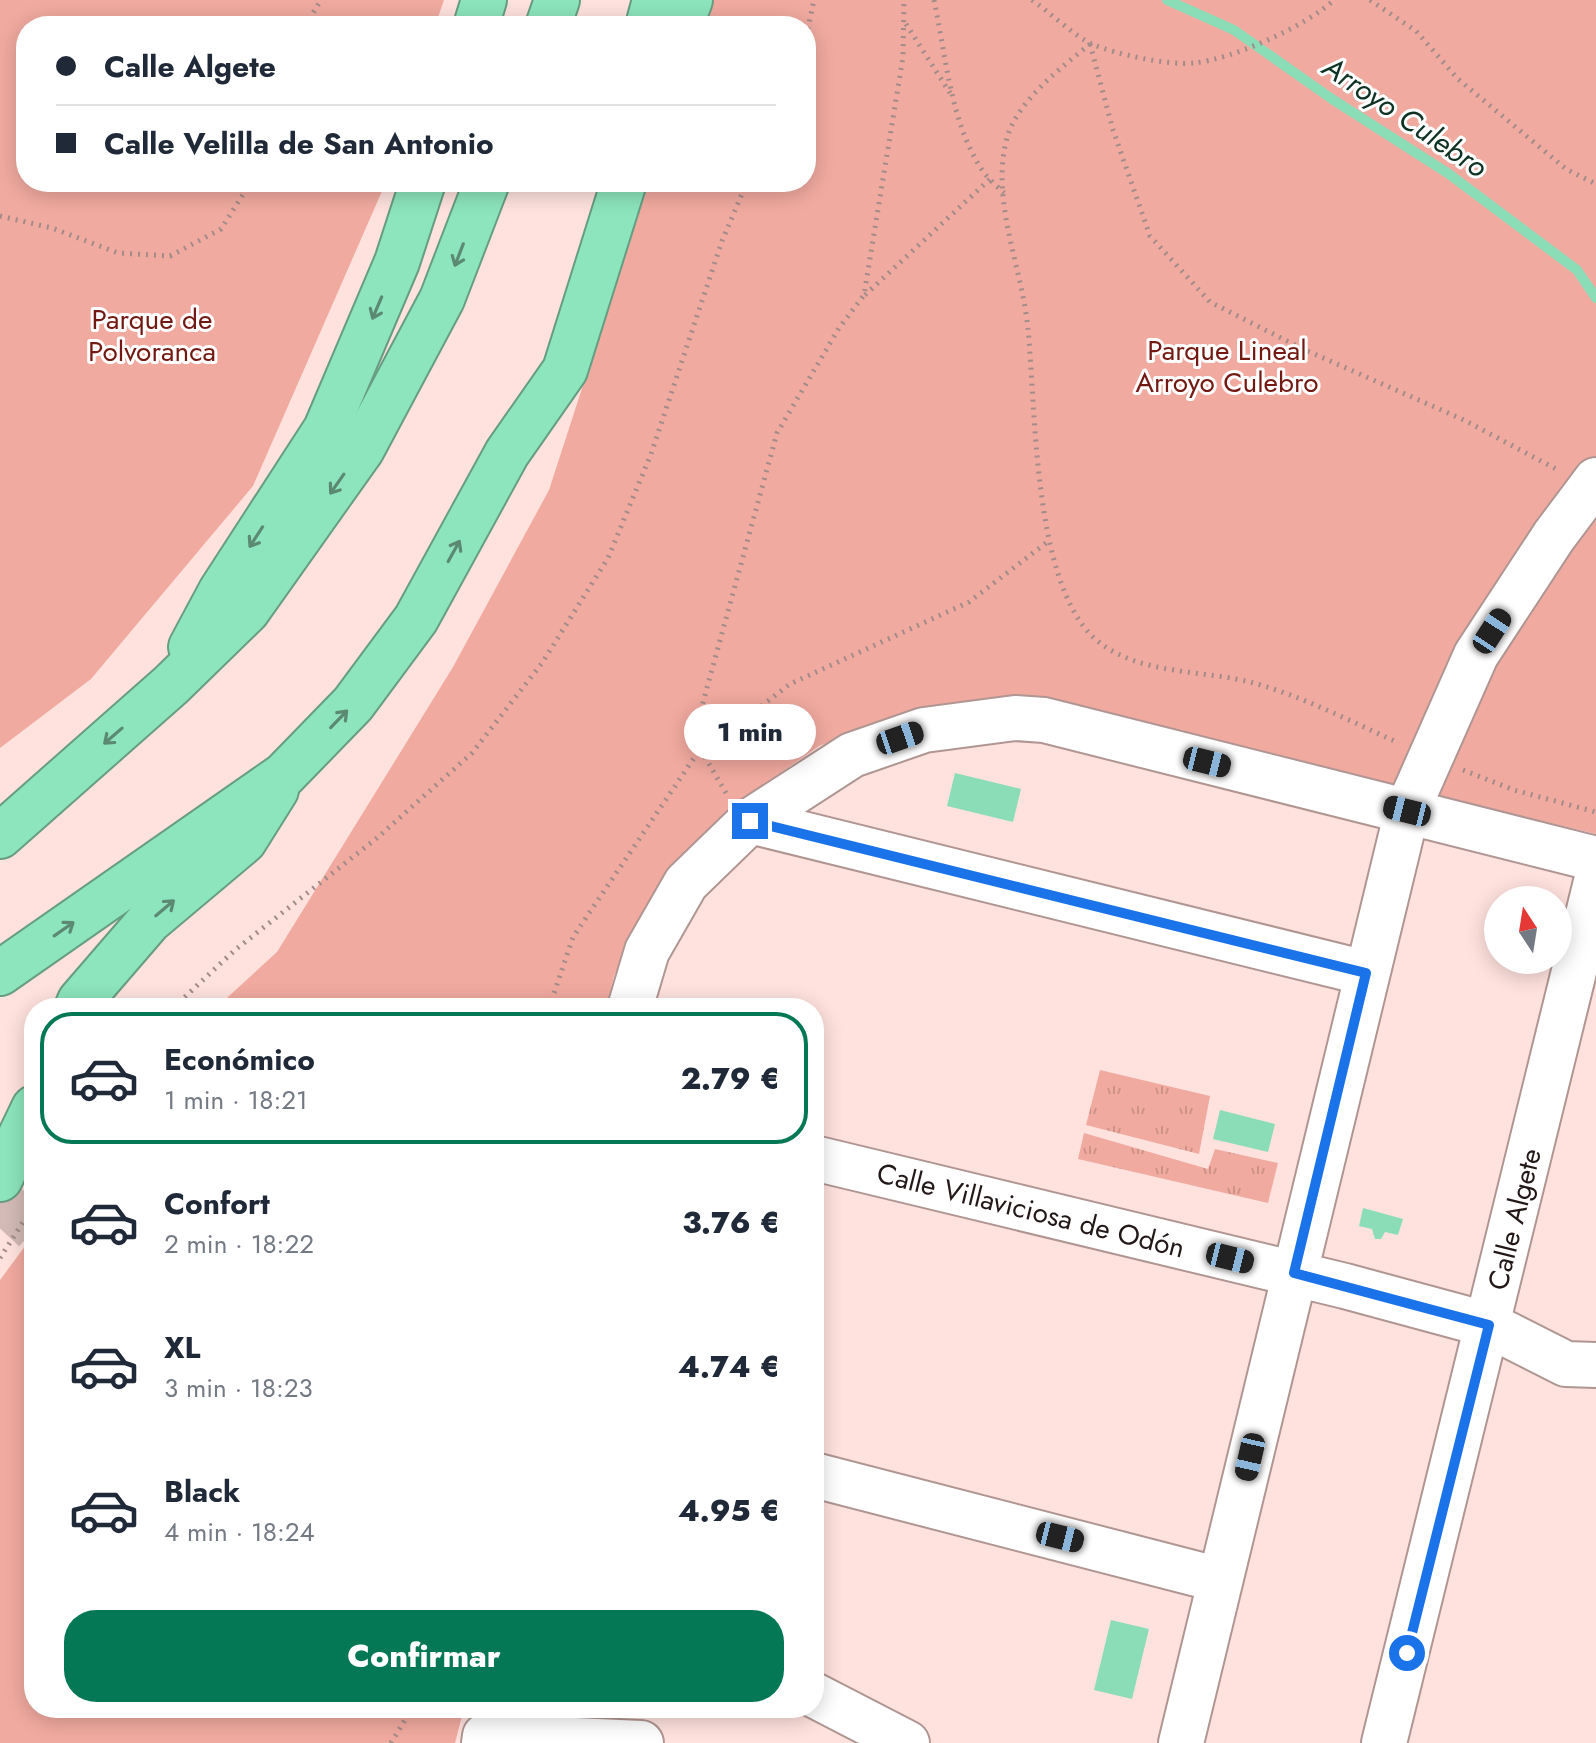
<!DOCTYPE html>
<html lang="es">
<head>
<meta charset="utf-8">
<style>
  :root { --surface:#fff; --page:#f6f6f7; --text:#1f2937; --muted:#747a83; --line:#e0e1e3; --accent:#047854 }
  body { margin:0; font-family:Jost,sans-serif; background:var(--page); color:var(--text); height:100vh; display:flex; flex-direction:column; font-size:30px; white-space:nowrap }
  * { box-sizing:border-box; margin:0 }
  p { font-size:26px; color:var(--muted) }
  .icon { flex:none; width:44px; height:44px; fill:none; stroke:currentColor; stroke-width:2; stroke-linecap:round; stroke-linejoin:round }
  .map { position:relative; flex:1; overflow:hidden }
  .panel { position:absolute; left:24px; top:998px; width:800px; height:720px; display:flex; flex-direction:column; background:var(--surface); border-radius:32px; box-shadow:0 4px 20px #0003 }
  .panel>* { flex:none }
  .top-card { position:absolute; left:16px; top:16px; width:800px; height:176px; border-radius:32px; box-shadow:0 4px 20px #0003; display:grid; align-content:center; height:176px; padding:0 40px; background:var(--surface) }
  .needle { width:52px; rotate:348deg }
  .tools { position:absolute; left:1484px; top:886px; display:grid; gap:16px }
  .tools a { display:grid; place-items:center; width:88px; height:88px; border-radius:50%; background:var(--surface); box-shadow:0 4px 20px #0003; font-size:40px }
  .end { position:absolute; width:36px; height:36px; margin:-18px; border:10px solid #1a73e8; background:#fff; box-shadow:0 0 0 4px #fff }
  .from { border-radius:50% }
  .bubble { position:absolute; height:56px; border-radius:28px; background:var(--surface); box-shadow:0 4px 20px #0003; font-size:26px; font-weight:800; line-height:56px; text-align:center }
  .car { position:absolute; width:24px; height:48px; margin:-24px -12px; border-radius:10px; box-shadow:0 0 6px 2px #0007; background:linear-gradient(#222 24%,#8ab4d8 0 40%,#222 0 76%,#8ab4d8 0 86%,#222 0) }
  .top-card b { display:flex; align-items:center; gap:28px; height:76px; font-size:30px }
  .top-card b+b { border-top:2px solid var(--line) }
  .top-card i { width:20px; height:20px; background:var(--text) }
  ul { padding:14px 0 0; list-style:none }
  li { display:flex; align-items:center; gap:24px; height:132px; margin:0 16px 12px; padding:0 24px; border:4px solid transparent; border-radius:32px }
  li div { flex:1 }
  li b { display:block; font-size:30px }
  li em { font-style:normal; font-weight:800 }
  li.current { border-color:var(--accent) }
  li>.icon { width:72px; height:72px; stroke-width:1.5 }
  .cta { display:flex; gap:16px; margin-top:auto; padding:16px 40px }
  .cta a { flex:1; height:92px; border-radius:32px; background:var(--accent); color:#fff; font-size:32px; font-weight:800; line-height:92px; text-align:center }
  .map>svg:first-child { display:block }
  .grass { fill:url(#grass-tufts) }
  .park { fill:#f1aaa0 }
  .water { fill:#8bddb7 }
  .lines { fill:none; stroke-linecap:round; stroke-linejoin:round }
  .stream { stroke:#8bddb7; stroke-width:10 }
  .highway-tunnel { stroke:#d3bab6; stroke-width:44; stroke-dasharray:44 22; stroke-linecap:butt }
  .minor-casing { stroke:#b09692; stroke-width:48 }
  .highway-casing { stroke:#679d82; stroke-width:48 }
  .path { stroke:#a18c89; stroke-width:5; stroke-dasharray:2 6; stroke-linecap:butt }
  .minor { stroke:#fff; stroke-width:44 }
  .highway { stroke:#8ce5bc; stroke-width:44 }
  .path-bridge { stroke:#a18c89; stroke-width:5; stroke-dasharray:2 6; stroke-linecap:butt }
  .oneway { stroke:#5c8972 }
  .route { stroke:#1a73e8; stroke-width:10 }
  .labels { text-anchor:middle; stroke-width:6; stroke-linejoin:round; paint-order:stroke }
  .park-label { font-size:28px; fill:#741912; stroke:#fff }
  .street-label { font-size:28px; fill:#221817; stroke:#fff }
  .water-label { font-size:30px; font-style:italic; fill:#0e3324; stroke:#fff }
</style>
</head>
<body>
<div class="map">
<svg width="1596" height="1743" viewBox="0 0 1596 1743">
  <defs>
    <pattern id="grass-tufts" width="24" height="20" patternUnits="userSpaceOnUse" patternTransform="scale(2)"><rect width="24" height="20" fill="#f1aaa0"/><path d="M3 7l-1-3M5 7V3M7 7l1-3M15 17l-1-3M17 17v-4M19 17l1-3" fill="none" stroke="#ce9289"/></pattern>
  </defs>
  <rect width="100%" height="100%" fill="#ffe2de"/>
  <g class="grass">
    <path d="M 1100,1070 L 1210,1096 L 1199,1154 L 1086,1125 Z"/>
    <path d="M 1084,1133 L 1208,1169 L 1215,1149 L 1278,1163 L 1268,1203 L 1078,1159 Z"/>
  </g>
  <g class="park">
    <path d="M 0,0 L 444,0 L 435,26 L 26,26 L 26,182 L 386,182 L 253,486 L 91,679 L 0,748 Z"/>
    <path d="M 713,0 L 1596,0 L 1596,834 L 1071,706 L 904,715 L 819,746 L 746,797 L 706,832 L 637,925 L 614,976 L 606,1008 L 216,1008 L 277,952 L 453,667 L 549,490 L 649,182 L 806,182 L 806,26 L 702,26 Z"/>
    <path d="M 34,1234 L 34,1708 L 464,1708 L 455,1743 L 0,1743 L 0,1280 Z"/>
  </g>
  <g class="water">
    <path d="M 955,773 L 1021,789 L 1013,822 L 947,806 Z"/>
    <path d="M 1220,1110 L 1275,1124 L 1268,1152 L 1213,1139 Z"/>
    <path d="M 1363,1208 L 1403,1219 L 1398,1235 L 1385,1232 L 1381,1239 L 1375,1239 L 1372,1229 L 1359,1226 Z"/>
    <path d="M 1111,1620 L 1149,1629 L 1132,1699 L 1094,1690 Z"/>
  </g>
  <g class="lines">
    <path class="stream" d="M 1167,0 L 1234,30 L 1332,99 L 1449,174 L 1577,270 L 1596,298"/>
    <path class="highway-tunnel" d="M 0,1203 L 9,1207 L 34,1230"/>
    <defs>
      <g id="minor">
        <path d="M 750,821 L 1366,973"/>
        <path d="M 630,1008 L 647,951 L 686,883 L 750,821 L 852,755 L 924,730 L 1015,718 L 1044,720 L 1596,859"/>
        <path d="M 814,1158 L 1345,1286 L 1489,1325 L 1566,1364 L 1596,1365"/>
        <path d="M 814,1475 L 1220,1580"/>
        <path d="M 814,1695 L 907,1743"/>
        <path d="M 484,1743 L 485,1736 L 641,1743"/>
        <path d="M 1181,1743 L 1407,811 L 1476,655 L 1554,536 L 1596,480"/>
        <path d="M 1384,1743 L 1596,882"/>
      </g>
      <g id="highway">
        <path d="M 476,26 L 484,0"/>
        <path d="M 548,26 L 557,0"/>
        <path d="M 648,26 L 655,0"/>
        <path d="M 680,26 L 690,0"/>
        <path d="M 191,647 L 221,591 L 326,429 L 397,262 L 423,182"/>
        <path d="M 0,836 L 171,685 L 247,611 L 362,449 L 442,299 L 487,182"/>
        <path d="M 0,973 L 284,775 L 353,704 L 416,619 L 507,453 L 565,370 L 624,182"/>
        <path d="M 77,1008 L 80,1001 L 149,921 L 244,841 L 276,790"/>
        <path d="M 0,1179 L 34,1108"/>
      </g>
    </defs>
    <use href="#minor" class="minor-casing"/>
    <use href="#highway" class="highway-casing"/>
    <g class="path">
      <path d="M 934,0 C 946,56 950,121 982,170 C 988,179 997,186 1004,193"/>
      <path d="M 1032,0 C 1048,11 1077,38 1092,44 C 1114,54 1170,66 1194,63 C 1233,59 1306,26 1334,0"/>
      <path d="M 1370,0 L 1416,31 L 1458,79 L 1566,169 L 1596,184"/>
      <path d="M 906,24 L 950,93"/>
      <path d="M 305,26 L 321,0"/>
      <path d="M 806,37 L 814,0"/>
      <path d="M 1090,44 C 1062,67 1017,101 1007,138 C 990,200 1022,267 1028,329 C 1036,409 1033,579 1093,637 C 1135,676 1202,669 1254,683 C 1304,697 1352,722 1399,743"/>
      <path d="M 1090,44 L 1113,130 L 1150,236 L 1210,302 L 1303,349 L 1464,420 L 1556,469"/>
      <path d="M 0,216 L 52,228 L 118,253 L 170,256 L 221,229 L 251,182"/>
      <path d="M 865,295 L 990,179"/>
      <path d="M 1463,770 L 1514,790 L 1596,812"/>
      <path d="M 726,793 L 702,752 L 702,706 L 777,433 L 839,328 L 864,295 L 903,57 L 904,0"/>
      <path d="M 173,1008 L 235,950 L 377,838 L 472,753 L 542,663 L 608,558 L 651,454 L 722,241 L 747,182"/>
      <path d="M 549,1008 L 573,937 L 694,758 L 790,684 L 969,602 L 1050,540"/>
      <path d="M 391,1743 L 412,1708"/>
    </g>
    <use href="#minor" class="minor"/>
    <use href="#highway" class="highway"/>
    <path class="path-bridge" d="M 0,1258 L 34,1205"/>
  </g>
  <defs><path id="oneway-shaft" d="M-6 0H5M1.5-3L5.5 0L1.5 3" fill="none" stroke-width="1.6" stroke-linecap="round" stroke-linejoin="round" transform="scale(2)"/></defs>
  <g class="oneway">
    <use href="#oneway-shaft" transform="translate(459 255) rotate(111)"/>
    <use href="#oneway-shaft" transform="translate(377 308) rotate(113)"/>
    <use href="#oneway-shaft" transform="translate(337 484) rotate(125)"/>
    <use href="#oneway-shaft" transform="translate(256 537) rotate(123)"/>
    <use href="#oneway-shaft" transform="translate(454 551) rotate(-61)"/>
    <use href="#oneway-shaft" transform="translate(339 719) rotate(-46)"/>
    <use href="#oneway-shaft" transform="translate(113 736) rotate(139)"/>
    <use href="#oneway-shaft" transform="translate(165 908) rotate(-40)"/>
    <use href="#oneway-shaft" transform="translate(64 929) rotate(-35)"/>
  </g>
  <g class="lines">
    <path class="route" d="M 750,821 L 1366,973 L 1294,1273 L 1489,1325 L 1407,1653"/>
  </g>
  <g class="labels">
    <g class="park-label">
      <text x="152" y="329">Parque de<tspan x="152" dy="32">Polvoranca</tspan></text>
      <text x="1227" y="360">Parque Lineal<tspan x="1227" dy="32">Arroyo Culebro</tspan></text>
    </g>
    <g class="street-label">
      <text transform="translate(1031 1210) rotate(14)" y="10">Calle Villaviciosa de Odón</text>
      <text transform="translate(1514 1219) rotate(-76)" y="10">Calle Algete</text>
    </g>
    <g class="water-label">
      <text transform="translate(1405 117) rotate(34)" y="10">Arroyo Culebro</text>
    </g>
  </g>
</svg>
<div class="tools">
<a><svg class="needle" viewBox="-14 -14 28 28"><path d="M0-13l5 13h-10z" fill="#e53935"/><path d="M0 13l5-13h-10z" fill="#747a83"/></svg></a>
</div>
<i class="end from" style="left:1407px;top:1653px"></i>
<i class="end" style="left:750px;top:821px"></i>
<div class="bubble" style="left:684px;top:704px;width:132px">1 min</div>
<i class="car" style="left:1492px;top:631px;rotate:33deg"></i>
<i class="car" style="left:900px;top:738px;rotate:71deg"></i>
<i class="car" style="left:1207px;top:762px;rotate:104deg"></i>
<i class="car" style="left:1407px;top:811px;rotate:284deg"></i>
<i class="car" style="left:1230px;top:1258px;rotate:104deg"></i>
<i class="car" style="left:1250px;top:1457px;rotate:193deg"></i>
<i class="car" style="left:1060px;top:1537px;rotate:104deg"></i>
<div class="top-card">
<b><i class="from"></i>Calle Algete</b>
<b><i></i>Calle Velilla de San Antonio</b>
</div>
<section class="panel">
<ul>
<li class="current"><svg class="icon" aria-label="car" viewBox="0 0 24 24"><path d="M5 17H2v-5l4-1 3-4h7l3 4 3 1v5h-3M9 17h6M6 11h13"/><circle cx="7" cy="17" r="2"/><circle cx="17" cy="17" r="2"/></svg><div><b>Económico</b><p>1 min · 18:21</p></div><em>2.79 €</em></li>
<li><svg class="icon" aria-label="car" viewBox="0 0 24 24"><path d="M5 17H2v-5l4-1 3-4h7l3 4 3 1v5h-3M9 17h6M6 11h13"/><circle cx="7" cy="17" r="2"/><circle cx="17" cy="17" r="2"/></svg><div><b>Confort</b><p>2 min · 18:22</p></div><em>3.76 €</em></li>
<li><svg class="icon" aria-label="car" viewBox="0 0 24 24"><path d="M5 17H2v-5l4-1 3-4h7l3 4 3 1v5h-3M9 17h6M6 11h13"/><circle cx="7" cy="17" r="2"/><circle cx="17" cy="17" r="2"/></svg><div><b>XL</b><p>3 min · 18:23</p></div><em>4.74 €</em></li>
<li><svg class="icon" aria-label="car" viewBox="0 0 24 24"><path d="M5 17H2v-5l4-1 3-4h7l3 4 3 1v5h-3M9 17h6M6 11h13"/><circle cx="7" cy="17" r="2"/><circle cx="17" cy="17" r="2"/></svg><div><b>Black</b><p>4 min · 18:24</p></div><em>4.95 €</em></li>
</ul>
<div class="cta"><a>Confirmar</a></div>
</section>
</div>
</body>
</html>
